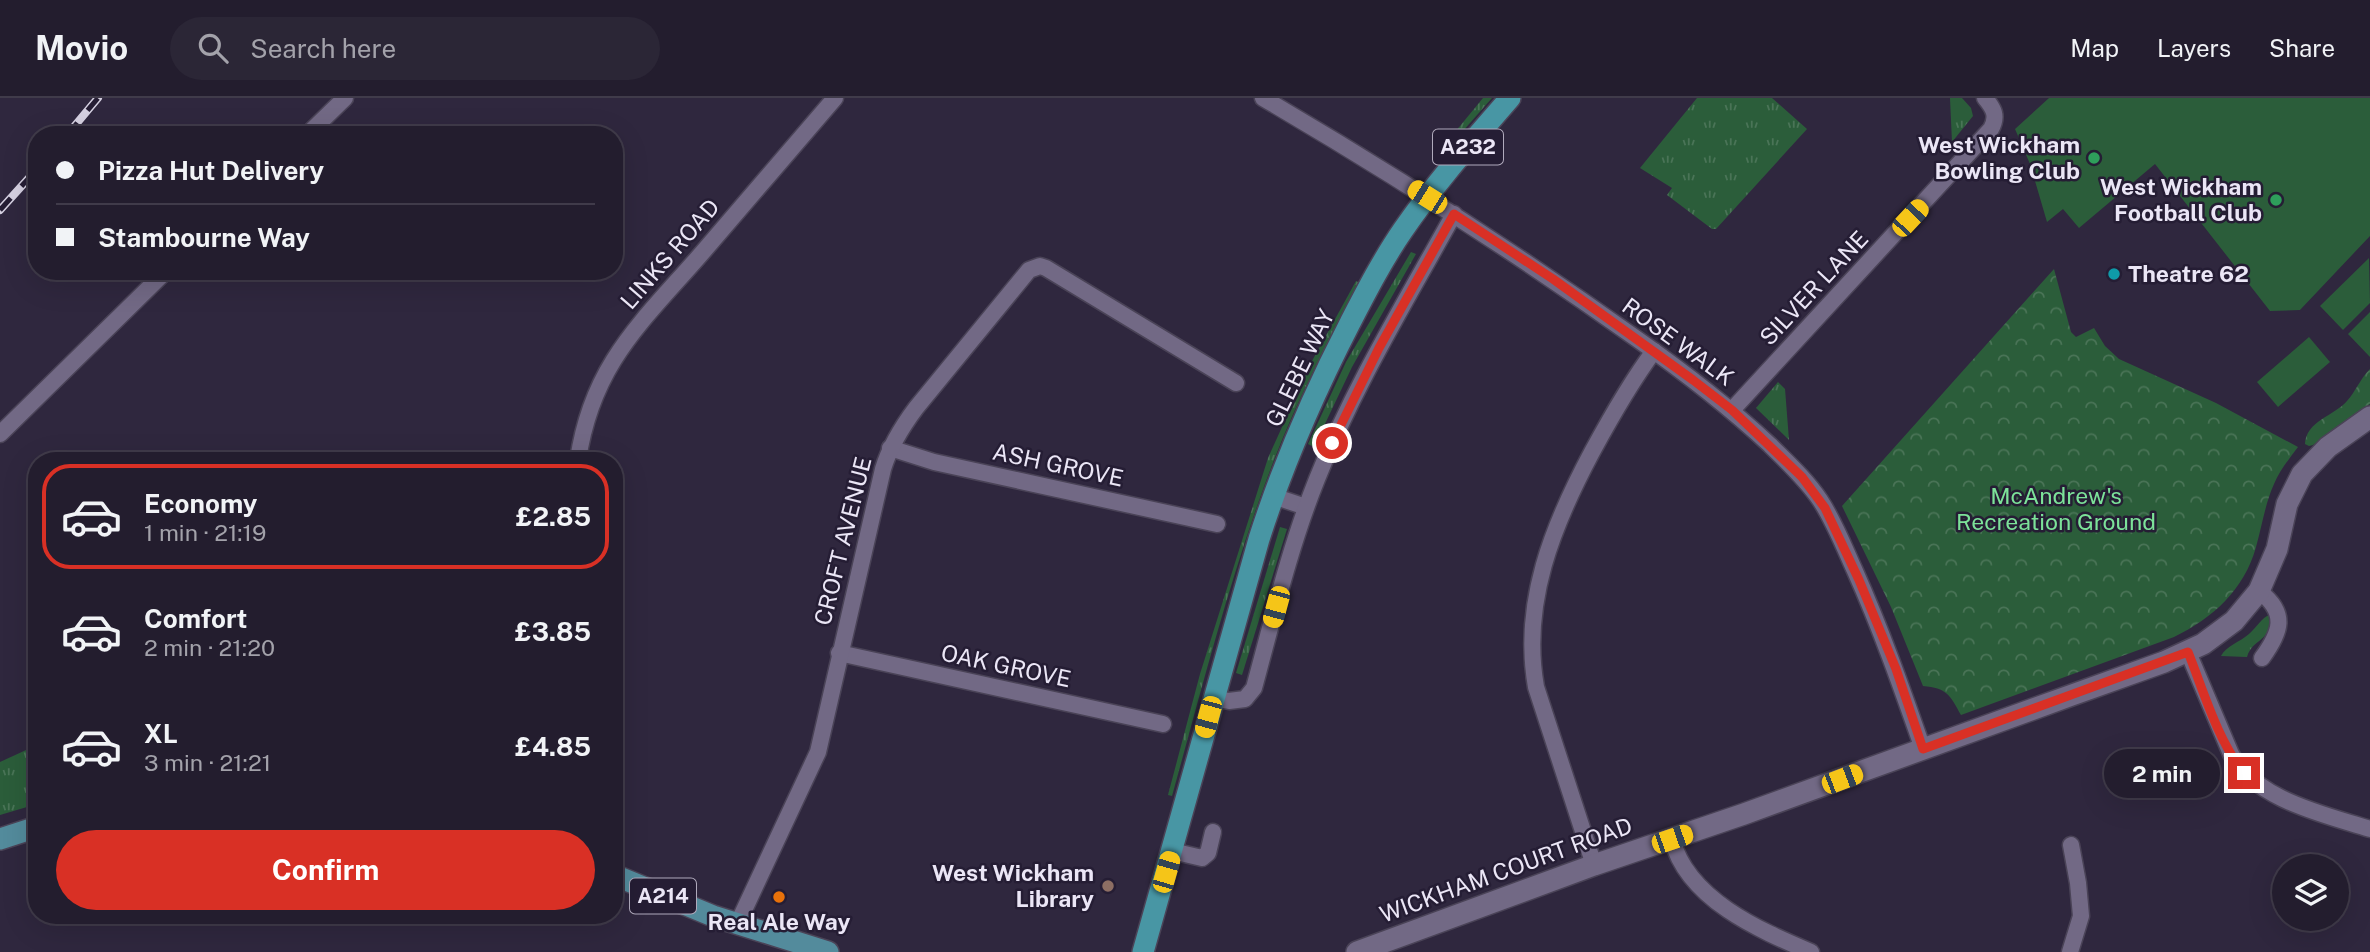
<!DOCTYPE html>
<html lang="en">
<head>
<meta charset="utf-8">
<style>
  :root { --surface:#231d2e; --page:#2b2636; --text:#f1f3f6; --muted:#a3a2aa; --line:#403b4a; --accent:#d93025 }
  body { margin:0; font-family:"Public Sans",sans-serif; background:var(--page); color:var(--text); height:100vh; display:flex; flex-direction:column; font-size:26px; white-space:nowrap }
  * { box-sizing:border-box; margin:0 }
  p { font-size:23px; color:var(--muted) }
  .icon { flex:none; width:38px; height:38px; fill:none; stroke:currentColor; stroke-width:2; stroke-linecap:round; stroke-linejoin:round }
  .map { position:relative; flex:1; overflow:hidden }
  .side { position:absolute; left:28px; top:354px; width:595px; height:472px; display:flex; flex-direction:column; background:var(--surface); border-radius:28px; box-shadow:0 7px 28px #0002,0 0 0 2px var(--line) }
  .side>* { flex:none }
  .guide { position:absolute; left:28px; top:28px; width:595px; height:154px; border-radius:28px; box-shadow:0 7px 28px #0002,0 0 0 2px var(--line); display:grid; align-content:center; height:154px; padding:0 28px; background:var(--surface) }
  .controls { position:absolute; left:2272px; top:756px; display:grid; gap:14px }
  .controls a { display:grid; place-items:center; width:77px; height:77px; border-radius:50%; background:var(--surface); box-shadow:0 7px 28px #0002,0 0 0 2px var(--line); font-size:35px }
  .end { position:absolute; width:32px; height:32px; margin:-16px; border:9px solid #d93025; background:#fff; box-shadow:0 0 0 4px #fff }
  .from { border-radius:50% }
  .bubble { position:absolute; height:49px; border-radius:24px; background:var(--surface); box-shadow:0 7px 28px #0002,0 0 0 2px var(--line); font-size:23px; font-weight:700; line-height:49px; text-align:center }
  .car { position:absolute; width:21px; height:42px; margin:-21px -10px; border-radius:9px; box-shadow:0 0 5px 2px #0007; background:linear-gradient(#f5c518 24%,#345 0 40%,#f5c518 0 76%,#345 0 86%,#f5c518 0) }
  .guide b { display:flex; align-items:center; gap:24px; height:66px; font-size:26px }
  .guide b+b { border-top:2px solid var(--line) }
  .guide i { width:18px; height:18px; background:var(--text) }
  ul { padding:12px 0 0; list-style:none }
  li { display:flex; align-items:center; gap:21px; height:105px; margin:0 14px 10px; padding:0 14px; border:4px solid transparent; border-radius:28px }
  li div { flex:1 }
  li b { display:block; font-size:26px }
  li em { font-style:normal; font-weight:700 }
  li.selected { border-color:var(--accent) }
  li>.icon { width:63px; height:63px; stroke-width:1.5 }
  .button { display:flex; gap:14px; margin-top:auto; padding:14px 28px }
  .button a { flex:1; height:80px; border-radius:42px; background:var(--accent); color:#fff; font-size:28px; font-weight:700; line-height:80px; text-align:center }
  header { display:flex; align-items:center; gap:42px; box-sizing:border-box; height:98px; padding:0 35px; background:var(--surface); border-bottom:2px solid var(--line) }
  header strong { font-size:33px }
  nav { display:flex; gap:38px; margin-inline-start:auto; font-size:24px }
  .search { width:490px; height:63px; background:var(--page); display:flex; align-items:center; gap:18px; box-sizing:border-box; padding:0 24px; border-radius:38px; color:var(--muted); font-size:26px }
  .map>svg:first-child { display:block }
  .grass { fill:url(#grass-tufts) }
  .forest { fill:url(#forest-crowns) }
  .garden { fill:#2b5d3a }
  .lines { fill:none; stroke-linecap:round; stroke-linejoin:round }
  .minor-casing { stroke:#4a4357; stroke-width:19 }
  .tertiary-casing { stroke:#4a4357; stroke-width:24 }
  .primary-casing { stroke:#4a4357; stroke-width:24 }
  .trunk-casing { stroke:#4a4357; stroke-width:24 }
  .minor { stroke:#726985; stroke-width:16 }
  .tertiary { stroke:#726985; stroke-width:21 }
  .primary { stroke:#538b9c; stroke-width:21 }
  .trunk { stroke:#4896a4; stroke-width:21 }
  .rail-casing { stroke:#d5d0e1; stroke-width:8 }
  .rail { stroke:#251d34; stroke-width:5; stroke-dasharray:16; stroke-linecap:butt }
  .route { stroke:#d93025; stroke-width:9 }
  .leisure-dot { fill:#2e9e5b; stroke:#251d34; stroke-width:2.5 }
  .culture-dot { fill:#0f9aa8; stroke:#251d34; stroke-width:2.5 }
  .education-dot { fill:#8d6e63; stroke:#251d34; stroke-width:2.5 }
  .food-dot { fill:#e8710a; stroke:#251d34; stroke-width:2.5 }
  .labels { text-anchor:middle; stroke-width:5; stroke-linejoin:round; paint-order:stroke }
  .shield { fill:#251d34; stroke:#b0aabc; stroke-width:2 }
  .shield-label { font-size:21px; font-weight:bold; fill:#ebe6f6 }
  .poi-label { font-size:23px; font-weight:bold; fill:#ebe6f6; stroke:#251d34; text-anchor:end }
  .street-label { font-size:23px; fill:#ebe6f6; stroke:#251d34 }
  .park-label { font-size:23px; fill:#7ce299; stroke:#251d34 }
</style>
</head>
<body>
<header>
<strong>Movio</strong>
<div class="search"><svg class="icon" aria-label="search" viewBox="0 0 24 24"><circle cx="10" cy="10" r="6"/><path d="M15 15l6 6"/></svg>Search here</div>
<nav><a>Map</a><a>Layers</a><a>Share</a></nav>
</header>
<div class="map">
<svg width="2370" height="854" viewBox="0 0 2370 854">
  <defs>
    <pattern id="grass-tufts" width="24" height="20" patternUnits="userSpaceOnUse" patternTransform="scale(1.75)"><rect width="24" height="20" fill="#2b5d3a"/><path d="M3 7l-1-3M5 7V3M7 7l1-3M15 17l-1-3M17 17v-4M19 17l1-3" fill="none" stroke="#4a7457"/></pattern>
    <pattern id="forest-crowns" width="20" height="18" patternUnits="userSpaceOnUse" patternTransform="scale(1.75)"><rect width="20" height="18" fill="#2b5d3a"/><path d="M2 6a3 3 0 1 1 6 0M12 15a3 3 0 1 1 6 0" fill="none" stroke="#4a7457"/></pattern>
  </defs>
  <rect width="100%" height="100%" fill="#2f273e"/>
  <g class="grass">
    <path d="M 1483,0 L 1492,0 L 1440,59 L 1437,56 Z"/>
    <path d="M 1697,0 L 1772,0 L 1807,31 L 1716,131 L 1712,131 L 1667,97 L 1672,90 L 1640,70 Z"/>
    <path d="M 1950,0 L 1962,0 L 1971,10 L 1973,18 L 1952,44 Z"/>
    <path d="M 1411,154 L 1416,156 L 1352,269 L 1314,349 L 1308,346 L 1346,264 Z"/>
    <path d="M 1356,183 L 1360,185 C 1328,243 1298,300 1274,362 C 1232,471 1203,586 1172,698 L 1168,697 L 1200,576 L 1268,360 L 1312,263 Z"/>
    <path d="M 1778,284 L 1785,291 L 1789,342 L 1756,310 Z"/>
    <path d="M 1280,429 L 1287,431 L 1242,577 L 1236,575 Z"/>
    <path d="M 2271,516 C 2271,546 2253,539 2247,559 L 2221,558 C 2226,548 2240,544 2249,536 C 2257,529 2261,520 2271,516 Z"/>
    <path d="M 37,647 L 37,706 L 0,717 L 0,664 Z"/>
  </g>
  <g class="forest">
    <path d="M 2054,171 L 2071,234 L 2076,239 L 2094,230 L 2105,248 L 2119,261 L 2216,305 L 2298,349 C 2289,361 2280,372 2274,386 C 2265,406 2262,428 2256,449 C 2244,492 2213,520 2174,539 L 1961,617 C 1950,597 1947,590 1923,588 L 1891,509 L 1842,408 Z"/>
    <path d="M 2370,271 L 2370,306 L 2313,347 L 2309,348 L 2305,346 C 2306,323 2334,318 2347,303 C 2356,293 2360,281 2370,271 Z"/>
  </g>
  <g class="garden">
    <path d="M 2049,0 L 2370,0 L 2370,138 L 2300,212 L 2270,213 L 2155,66 L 2079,130 L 2063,111 L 2047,124 L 2030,66 L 2015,31 Z"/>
    <path d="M 2369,160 L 2370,205 L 2343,232 L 2320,208 Z"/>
    <path d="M 2370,214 L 2370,259 L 2348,236 Z"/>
    <path d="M 2309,239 L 2330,264 L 2278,309 L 2257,284 Z"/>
  </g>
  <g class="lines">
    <defs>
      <g id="minor">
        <path d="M 1263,0 C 1393,76 1515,154 1637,241 C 1684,274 1728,308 1770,347 C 1787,364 1806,381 1820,402 C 1834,423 1844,449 1855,473 C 1881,531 1902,591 1923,651"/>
        <path d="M 307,37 L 345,0"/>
        <path d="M 1732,312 L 1991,31 C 1998,18 1994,11 1985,0"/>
        <path d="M 0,336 L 166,173"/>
        <path d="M 890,350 L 934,364 L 1217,426"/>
        <path d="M 578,362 C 592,266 642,224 702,155 C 746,103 791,52 835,0"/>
        <path d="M 1273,398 L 1306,409"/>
        <path d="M 2259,493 C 2288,515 2281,534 2262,560"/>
        <path d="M 2188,554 L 2231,656 C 2256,702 2323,716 2370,731"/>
        <path d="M 839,555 L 1163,626"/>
        <path d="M 1213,600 L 1229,603 L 1245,601 L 1254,590 C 1273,520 1290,448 1317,381 C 1354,288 1406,203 1454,116"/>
        <path d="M 1672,741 C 1687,801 1759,832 1811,854"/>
        <path d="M 1172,753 L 1202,760 L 1208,755 L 1213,734"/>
        <path d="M 1594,767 L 1536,589 C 1521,505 1553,427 1592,354 C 1611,319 1630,285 1654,253"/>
        <path d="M 738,825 L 818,654 L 883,371 C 890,348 901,330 916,310 L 1029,172 L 1040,168 L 1046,170 L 1236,285"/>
        <path d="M 2070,854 L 2081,818 L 2078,785 L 2071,747"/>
      </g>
      <path id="tertiary" d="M 1357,854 L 1594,767 L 1744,716 L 2072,597 L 2164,564 L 2203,546 L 2234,523 L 2259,493 L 2277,451 L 2287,406 L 2302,376 L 2328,349 L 2370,319"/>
      <g id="primary">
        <path d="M 0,741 L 37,729"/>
        <path d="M 614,777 L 713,818 L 828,854"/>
      </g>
      <path id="trunk" d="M 1143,854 L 1259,441 C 1283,366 1314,295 1350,225 C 1366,194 1383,161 1403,132 C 1435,85 1473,43 1510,0"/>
    </defs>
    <use href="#minor" class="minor-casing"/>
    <use href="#tertiary" class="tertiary-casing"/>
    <use href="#primary" class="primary-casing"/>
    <use href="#trunk" class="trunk-casing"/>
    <use href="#minor" class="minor"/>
    <use href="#tertiary" class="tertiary"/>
    <use href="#primary" class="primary"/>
    <use href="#trunk" class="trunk"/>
    <defs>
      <g id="rail">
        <path d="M 67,37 L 98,0"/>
        <path d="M 0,112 L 37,71"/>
      </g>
    </defs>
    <use href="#rail" class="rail-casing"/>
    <use href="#rail" class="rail"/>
  </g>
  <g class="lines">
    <path class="route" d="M 1332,345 L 1379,250 L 1454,116 L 1553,181 L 1693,282 L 1732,312 L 1802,379 L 1825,410 L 1859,482 L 1896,571 L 1923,651 L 2188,554 C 2204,594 2217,641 2244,675"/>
  </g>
  <g class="leisure-dot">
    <circle cx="2094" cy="60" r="7"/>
    <circle cx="2276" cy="102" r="7"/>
  </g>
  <circle class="culture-dot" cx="2114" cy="176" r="7"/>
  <circle class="education-dot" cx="1108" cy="788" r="7"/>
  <circle class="food-dot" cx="779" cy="799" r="7"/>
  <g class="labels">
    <g class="shield">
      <rect x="1433" y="31.5" width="70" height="35" rx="5"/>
      <rect x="630" y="780.5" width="66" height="35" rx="5"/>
    </g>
    <g class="shield-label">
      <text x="1468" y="56">A232</text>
      <text x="663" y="805">A214</text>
    </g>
    <g class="poi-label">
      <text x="2080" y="55">West Wickham<tspan x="2080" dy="26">Bowling Club</tspan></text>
      <text x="2262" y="97">West Wickham<tspan x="2262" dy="26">Football Club</tspan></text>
      <text x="2128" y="184" text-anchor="start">Theatre 62</text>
      <text x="1094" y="783">West Wickham<tspan x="1094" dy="26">Library</tspan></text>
      <text x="779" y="832" text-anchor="middle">Real Ale Way</text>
    </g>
    <g class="street-label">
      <text transform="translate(670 156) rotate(-49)" y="8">LINKS ROAD</text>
      <text transform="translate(1814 190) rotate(-47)" y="8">SILVER LANE</text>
      <text transform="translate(1678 244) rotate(36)" y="8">ROSE WALK</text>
      <text transform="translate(1300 270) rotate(-64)" y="8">GLEBE WAY</text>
      <text transform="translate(1058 367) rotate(12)" y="8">ASH GROVE</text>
      <text transform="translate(843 443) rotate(-76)" y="8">CROFT AVENUE</text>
      <text transform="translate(1006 568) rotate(12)" y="8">OAK GROVE</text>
      <text transform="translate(1506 772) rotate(-20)" y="8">WICKHAM COURT ROAD</text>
    </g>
    <g class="park-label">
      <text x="2056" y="406">McAndrew's<tspan x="2056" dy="26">Recreation Ground</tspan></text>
    </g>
  </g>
</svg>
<div class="controls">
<a><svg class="icon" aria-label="layers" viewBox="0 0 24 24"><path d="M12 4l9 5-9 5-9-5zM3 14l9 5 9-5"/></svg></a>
</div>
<i class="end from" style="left:1332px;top:345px"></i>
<i class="end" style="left:2244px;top:675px"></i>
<div class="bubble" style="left:2104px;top:651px;width:116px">2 min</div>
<i class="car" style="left:1427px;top:99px;rotate:302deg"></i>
<i class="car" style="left:1910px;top:120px;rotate:43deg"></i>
<i class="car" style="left:1276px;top:509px;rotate:195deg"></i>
<i class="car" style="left:1208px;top:619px;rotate:195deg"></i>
<i class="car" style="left:1842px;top:681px;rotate:69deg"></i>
<i class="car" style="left:1672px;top:741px;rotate:71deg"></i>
<i class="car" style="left:1166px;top:774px;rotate:16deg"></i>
<div class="guide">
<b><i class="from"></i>Pizza Hut Delivery</b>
<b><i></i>Stambourne Way</b>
</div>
<section class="side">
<ul>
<li class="selected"><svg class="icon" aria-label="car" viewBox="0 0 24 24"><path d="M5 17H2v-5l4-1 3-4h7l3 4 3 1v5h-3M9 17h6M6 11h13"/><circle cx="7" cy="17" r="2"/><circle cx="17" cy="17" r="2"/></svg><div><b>Economy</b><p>1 min · 21:19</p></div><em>£2.85</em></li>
<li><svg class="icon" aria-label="car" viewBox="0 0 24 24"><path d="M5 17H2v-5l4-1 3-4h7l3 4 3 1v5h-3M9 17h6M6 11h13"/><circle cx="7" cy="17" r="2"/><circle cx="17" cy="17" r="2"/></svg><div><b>Comfort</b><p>2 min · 21:20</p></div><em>£3.85</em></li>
<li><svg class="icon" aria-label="car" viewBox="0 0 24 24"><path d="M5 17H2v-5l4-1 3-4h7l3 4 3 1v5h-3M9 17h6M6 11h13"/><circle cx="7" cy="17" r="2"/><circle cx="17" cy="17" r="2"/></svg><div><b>XL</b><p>3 min · 21:21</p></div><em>£4.85</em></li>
</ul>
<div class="button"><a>Confirm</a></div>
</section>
</div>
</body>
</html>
